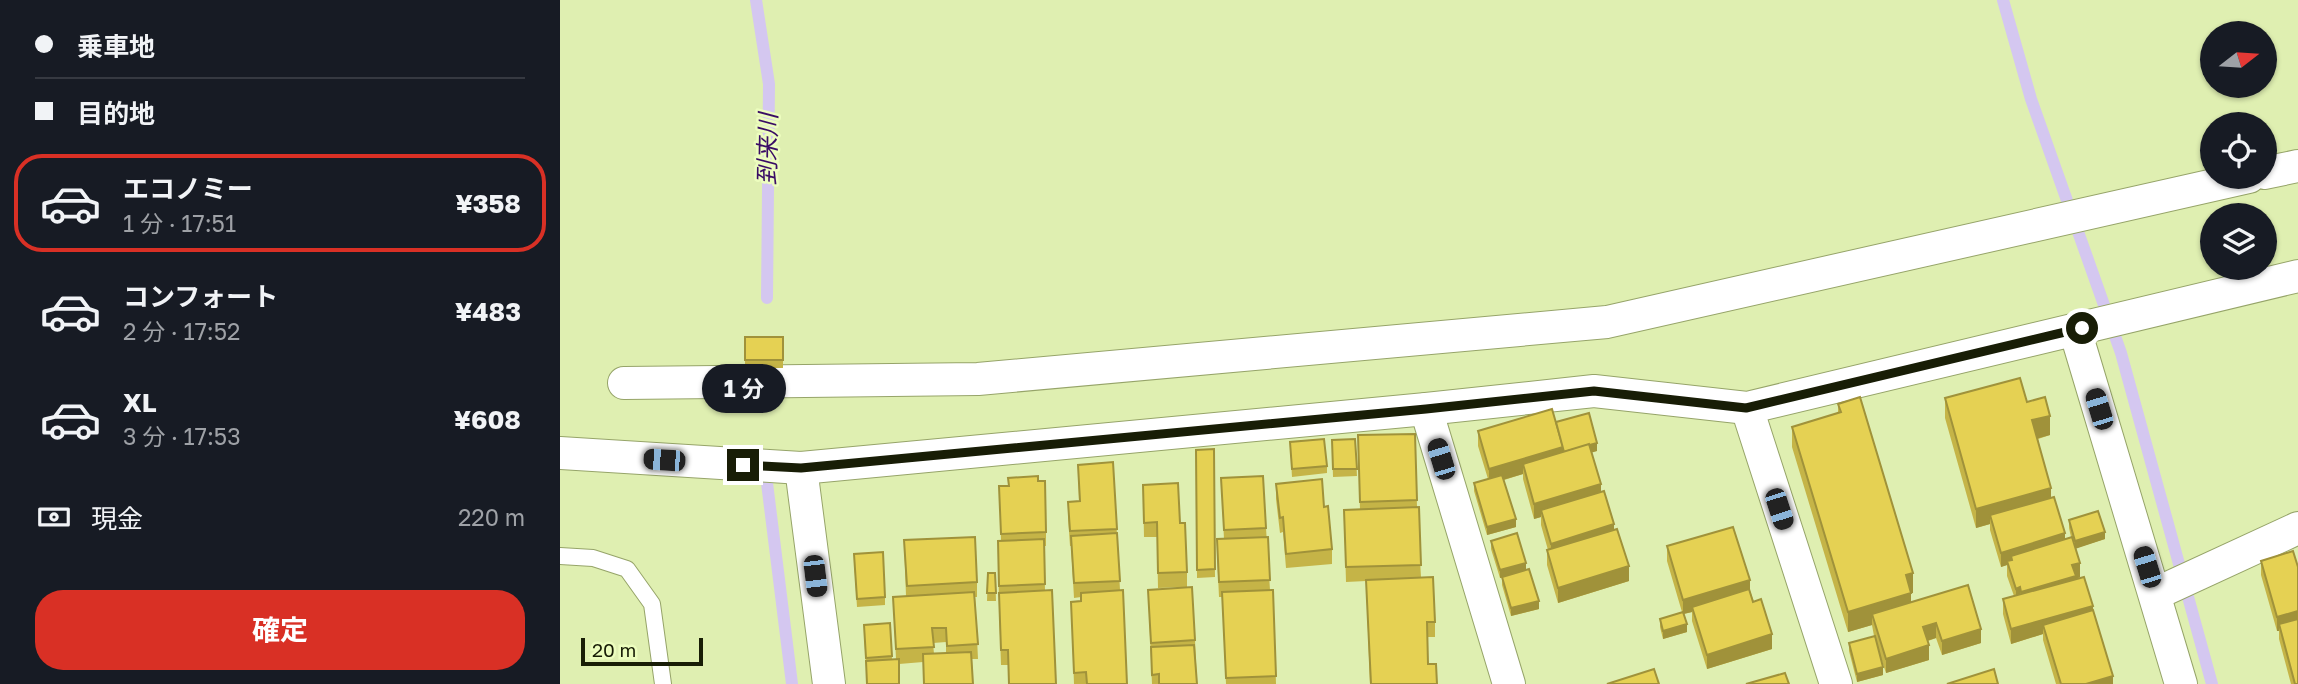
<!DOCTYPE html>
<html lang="ja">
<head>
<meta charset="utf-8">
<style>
  :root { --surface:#171b24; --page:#20242c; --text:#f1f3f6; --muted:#9ea1a6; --line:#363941; --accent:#d93025 }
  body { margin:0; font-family:"Golos Text","Noto Sans JP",sans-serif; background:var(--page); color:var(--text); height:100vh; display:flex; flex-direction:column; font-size:26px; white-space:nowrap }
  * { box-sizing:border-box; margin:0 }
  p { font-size:23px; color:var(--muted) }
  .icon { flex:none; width:38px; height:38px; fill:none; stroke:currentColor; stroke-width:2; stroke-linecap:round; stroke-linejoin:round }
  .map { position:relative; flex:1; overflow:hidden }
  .side { display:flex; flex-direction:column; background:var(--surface); width:560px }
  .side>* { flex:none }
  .banner { display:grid; align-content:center; height:154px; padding:0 35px; background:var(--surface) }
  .needle { width:46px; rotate:73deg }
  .tools { position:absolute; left:1640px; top:21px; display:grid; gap:14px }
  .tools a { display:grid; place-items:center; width:77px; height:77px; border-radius:50%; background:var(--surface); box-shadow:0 2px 5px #0004; font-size:35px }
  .scale { position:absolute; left:21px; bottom:18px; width:122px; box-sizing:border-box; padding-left:7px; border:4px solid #181d06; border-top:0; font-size:19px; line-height:24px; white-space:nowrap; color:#181d06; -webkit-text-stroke:5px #ecfdbe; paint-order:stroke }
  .end { position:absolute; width:32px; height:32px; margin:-16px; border:9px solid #181d06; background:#fff; box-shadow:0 0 0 4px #fff }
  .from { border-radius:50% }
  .bubble { position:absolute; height:49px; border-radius:24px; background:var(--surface); box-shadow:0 2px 5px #0004; font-size:23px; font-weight:700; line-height:49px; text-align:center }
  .car { position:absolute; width:21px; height:42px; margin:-21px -10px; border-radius:9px; box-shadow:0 0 5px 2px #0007; background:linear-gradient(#222 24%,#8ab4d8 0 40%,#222 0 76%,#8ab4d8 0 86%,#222 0) }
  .banner b { display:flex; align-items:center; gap:24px; height:66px; font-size:26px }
  .banner b+b { border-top:2px solid var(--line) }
  .banner i { width:18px; height:18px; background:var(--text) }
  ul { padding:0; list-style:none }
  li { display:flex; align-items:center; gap:21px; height:98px; margin:0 14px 10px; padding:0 21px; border:4px solid transparent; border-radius:28px }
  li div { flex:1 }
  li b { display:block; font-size:26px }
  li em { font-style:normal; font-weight:700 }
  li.selected { border-color:var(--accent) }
  li>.icon { width:63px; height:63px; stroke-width:1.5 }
  .pay { display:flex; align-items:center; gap:18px; height:77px; padding:0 35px; font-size:26px }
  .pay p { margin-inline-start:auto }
  .cta { display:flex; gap:14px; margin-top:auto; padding:14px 35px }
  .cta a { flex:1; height:80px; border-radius:28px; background:var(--accent); color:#fff; font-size:28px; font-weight:700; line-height:80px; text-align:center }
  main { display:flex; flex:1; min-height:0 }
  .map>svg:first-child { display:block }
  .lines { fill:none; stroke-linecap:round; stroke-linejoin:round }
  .stream { stroke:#d4c7f0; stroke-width:12 }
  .service-casing { stroke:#96a469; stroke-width:18 }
  .minor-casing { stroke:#96a469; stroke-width:34 }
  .service { stroke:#fff; stroke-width:16 }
  .minor { stroke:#fff; stroke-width:32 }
  .wall { fill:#c5b447; fill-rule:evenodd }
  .shaded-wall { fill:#a0923a }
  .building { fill:#e5d153; stroke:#a0923a; stroke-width:2 }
  .route { stroke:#181d06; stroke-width:9 }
  .labels { text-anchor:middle; stroke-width:5; stroke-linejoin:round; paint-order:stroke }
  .water-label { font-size:24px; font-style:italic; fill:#390c65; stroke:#ecfdbe }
</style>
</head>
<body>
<main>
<section class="side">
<div class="banner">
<b><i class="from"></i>乗車地</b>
<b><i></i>目的地</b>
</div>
<ul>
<li class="selected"><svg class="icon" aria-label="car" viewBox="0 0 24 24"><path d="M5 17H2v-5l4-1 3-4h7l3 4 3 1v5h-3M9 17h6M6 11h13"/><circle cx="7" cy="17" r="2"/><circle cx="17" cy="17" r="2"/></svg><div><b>エコノミー</b><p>1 分 · 17:51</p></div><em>¥358</em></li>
<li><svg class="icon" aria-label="car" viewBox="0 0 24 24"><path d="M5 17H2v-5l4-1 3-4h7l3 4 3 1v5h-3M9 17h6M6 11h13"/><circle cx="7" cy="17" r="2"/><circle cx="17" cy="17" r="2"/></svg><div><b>コンフォート</b><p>2 分 · 17:52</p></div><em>¥483</em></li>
<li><svg class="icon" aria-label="car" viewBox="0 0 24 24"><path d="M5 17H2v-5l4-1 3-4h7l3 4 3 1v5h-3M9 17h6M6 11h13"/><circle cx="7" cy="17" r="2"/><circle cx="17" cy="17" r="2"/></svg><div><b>XL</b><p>3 分 · 17:53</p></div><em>¥608</em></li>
</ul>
<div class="pay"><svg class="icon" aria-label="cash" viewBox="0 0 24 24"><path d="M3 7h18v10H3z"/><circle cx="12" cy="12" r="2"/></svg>現金<p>220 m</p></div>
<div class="cta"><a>確定</a></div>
</section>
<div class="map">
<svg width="1738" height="684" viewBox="0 0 1738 684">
  <rect width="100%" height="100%" fill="#dfefb1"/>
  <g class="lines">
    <g class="stream">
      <path d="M 196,0 L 209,84 L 207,298"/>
      <path d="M 1443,0 L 1471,99 L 1561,353 L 1652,684"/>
      <path d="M 207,483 L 232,684"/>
    </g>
    <defs>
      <path id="service" d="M 0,556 L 33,558 L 67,569 L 92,604 L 103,684"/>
      <g id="minor">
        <path d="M 1704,173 L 1738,166"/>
        <path d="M 1515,330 L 1621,684"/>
        <path d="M 64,383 L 418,379 L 1047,322 L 1689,177"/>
        <path d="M 1187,408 L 1276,684"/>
        <path d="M 866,409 L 949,684"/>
        <path d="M 0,453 L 241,468"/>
        <path d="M 1595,594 L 1738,528"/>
        <path d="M 269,684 L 241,468 L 866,409 L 1034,391 L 1187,408 L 1738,276"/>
      </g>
    </defs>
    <use href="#service" class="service-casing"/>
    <use href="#minor" class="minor-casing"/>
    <use href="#service" class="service"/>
    <use href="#minor" class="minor"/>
  </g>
  <g class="wall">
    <rect x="185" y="337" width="38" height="31"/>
    <path d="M 1385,398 L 1467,402 L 1490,435 L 1478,439 L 1491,498 L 1505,539 L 1511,537 L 1509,528 L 1509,520 L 1545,539 L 1516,548 L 1520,577 L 1516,579 L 1533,610 L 1553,684 L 1496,684 L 1483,640 L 1483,634 L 1451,644 L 1443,614 L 1443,599 L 1454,596 L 1447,576 L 1447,565 L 1441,567 L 1430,530 L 1430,524 L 1416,528 L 1385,418 Z"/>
    <path d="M 1278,404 L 1353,593 L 1351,593 L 1351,603 L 1421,643 L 1382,655 L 1376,638 L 1368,641 L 1369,660 L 1326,673 L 1318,649 L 1323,675 L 1297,682 L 1289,651 L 1289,643 L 1314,636 L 1312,625 L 1288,632 L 1232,447 L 1232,427 L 1278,413 Z"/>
    <path d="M 996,422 L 1037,451 L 1031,452 L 1041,492 L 1054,530 L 1069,581 L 998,603 L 987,565 L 987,550 L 988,550 L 981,525 L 981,517 L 974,519 L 963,479 L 963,474 L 944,480 L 956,527 L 927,535 L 914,491 L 914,483 L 928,479 L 918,446 L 918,431 Z"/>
    <path d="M 855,434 L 857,507 L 861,577 L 875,622 L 875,637 L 867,637 L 868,664 L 877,684 L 810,684 L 806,581 L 786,582 L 784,510 L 800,510 L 798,435 Z"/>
    <path d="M 795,439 L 797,476 L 773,477 L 772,440 Z"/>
    <path d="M 730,442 L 767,466 L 767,473 L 732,477 Z"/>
    <path d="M 654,449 L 655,577 L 637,578 L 636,450 Z"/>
    <path d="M 553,462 L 560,590 L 567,684 L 514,684 L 511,602 L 521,601 L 521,597 L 514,598 L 511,546 L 510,546 L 508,516 L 508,502 L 519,501 L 518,465 Z"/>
    <path d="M 661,478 L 706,528 L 710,590 L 713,590 L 716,684 L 666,684 L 662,597 L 659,597 L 657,554 L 657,539 L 664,539 Z"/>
    <path d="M 478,481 L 486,532 L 486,546 L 484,546 L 485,591 L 448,665 L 441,665 L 439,607 L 438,541 L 441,540 L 439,486 L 448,486 Z"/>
    <path d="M 716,484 L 764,507 L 772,549 L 772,564 L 726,568 L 723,532 L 720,533 L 716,499 Z"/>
    <path d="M 583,485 L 620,523 L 627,572 L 627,587 L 635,640 L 637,684 L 592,684 L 588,590 L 625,587 L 598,588 L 597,537 L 584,537 Z"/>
    <path d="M 344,540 L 417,582 L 417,597 L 415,597 L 418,659 L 412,659 L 413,684 L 363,684 L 363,662 L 339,664 L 307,684 L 304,633 L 330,623 L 332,659 L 336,659 L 333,597 L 346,596 ZM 386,642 L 386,653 L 374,654 L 373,643 Z"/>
    <path d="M 931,541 L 966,570 L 979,609 L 951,616 L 942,585 L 942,578 L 940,578 L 931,549 Z"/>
    <path d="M 1107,546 L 1190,591 L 1212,649 L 1147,669 L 1132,621 L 1132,612 L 1124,614 L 1127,632 L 1103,639 L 1100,627 L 1100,619 L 1122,612 L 1107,561 Z"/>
    <path d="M 294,561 L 325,597 L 325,605 L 297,607 Z"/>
    <path d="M 1701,561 L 1738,684 L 1731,684 L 1719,639 L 1719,631 L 1717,631 L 1701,575 Z"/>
    <path d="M 428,573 L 435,573 L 436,601 L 427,601 Z"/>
  </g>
  <g class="shaded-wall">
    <path d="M 1490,416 L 1490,435 L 1472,440 L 1472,420 Z"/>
    <path d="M 1037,443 L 1037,451 L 1004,461 L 1004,453 Z"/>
    <path d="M 1003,447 L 1003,462 L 963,464 L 963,474 L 929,484 L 929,469 Z"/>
    <path d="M 1041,484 L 1041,498 L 981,510 L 981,517 L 974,519 L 974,504 Z"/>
    <path d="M 1491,488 L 1491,508 L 1430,515 L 1430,524 L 1416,528 L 1416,509 Z"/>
    <path d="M 956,519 L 956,527 L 927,535 L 927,527 Z"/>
    <path d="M 1054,524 L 1054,539 L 991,558 L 991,544 Z"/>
    <path d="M 1545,532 L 1545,539 L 1515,549 L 1515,541 Z"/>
    <path d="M 1505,533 L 1505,548 L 1452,560 L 1451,556 L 1451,564 L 1447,561 L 1447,565 L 1441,567 L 1441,553 Z"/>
    <path d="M 966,563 L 966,570 L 940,578 L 940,570 Z"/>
    <path d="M 1520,563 L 1520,577 L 1516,579 L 1516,590 L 1461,607 L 1461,592 L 1512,565 Z"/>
    <path d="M 1069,566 L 1069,581 L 998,603 L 998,588 Z"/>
    <path d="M 1353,573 L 1353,593 L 1351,593 L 1351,613 L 1312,614 L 1312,625 L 1288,632 L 1288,612 L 1346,575 Z"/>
    <path d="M 1190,580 L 1190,595 L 1132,607 L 1132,612 L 1123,614 L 1123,600 Z"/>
    <path d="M 1460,587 L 1460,602 L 1456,603 L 1456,589 Z"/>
    <path d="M 979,601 L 979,609 L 951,616 L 951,608 Z"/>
    <path d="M 1533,606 L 1533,620 L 1483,625 L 1483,634 L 1451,644 L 1451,629 Z"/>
    <path d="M 1738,611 L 1738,625 L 1719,624 L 1719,631 L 1717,631 L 1717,617 Z"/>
    <path d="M 1376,623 L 1376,638 L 1363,642 L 1363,627 Z"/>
    <path d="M 1127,624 L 1127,632 L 1103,639 L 1103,631 Z"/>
    <path d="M 1421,629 L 1421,643 L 1382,655 L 1382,641 Z"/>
    <path d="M 1212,634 L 1212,649 L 1147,669 L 1147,655 Z"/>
    <path d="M 1369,645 L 1369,660 L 1326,673 L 1326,659 Z"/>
    <path d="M 1323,667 L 1323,675 L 1297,682 L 1297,674 Z"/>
    <path d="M 1553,676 L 1553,684 L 1526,684 Z"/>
  </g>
  <g class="building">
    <rect x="185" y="337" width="38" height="23"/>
    <path d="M 1460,378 L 1467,402 L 1485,397 L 1490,416 L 1472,420 L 1491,488 L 1416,509 L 1385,398 Z"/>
    <path d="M 1300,397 L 1353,573 L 1346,575 L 1351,593 L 1288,612 L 1232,427 L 1281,412 L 1278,404 Z"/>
    <path d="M 992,409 L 1003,447 L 929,469 L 918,431 Z"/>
    <path d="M 1029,413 L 1037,443 L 1004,452 L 996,422 Z"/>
    <path d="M 855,434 L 857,500 L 800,502 L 798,435 Z"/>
    <path d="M 764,439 L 767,466 L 732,469 L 730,442 Z"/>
    <path d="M 795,439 L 797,469 L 773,469 L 772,440 Z"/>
    <path d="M 1029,444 L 1041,484 L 974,504 L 963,464 Z"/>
    <path d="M 654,449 L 655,569 L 637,570 L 636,450 Z"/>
    <path d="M 553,462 L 557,529 L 510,531 L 508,502 L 520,501 L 518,465 Z"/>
    <path d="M 942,475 L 956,519 L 927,527 L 914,483 Z"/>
    <path d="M 478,476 L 478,481 L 485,481 L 486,532 L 441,534 L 439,486 L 449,486 L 448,478 Z"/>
    <path d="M 703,476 L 706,528 L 664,530 L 661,478 Z"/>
    <path d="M 762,479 L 764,507 L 768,506 L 772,549 L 726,554 L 723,517 L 720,518 L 716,484 Z"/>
    <path d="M 618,483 L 620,523 L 625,523 L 627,572 L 598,573 L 597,522 L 584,523 L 583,485 Z"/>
    <path d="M 1044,491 L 1054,524 L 991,544 L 981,510 Z"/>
    <path d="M 1494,497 L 1505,533 L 1441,553 L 1430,515 Z"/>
    <path d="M 859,507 L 861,565 L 786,567 L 784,510 Z"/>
    <path d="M 1538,511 L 1545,532 L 1515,541 L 1509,520 Z"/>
    <path d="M 1173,527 L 1190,580 L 1123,600 L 1107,546 Z"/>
    <path d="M 1057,529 L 1069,566 L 998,588 L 987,550 Z"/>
    <path d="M 557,533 L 560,581 L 514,583 L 511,536 Z"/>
    <path d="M 957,533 L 966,563 L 940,570 L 931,541 Z"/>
    <path d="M 415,537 L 417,582 L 347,586 L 344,540 Z"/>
    <path d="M 708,537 L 710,580 L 659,582 L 657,539 Z"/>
    <path d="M 1512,537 L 1520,563 L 1512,565 L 1516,576 L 1461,592 L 1460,587 L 1456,589 L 1447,561 L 1452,560 L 1451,556 Z"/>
    <path d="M 484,539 L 485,584 L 439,586 L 438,541 Z"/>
    <path d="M 1733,551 L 1738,567 L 1738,611 L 1717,617 L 1701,561 Z"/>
    <path d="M 323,552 L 325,597 L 297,599 L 294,554 Z"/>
    <path d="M 969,569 L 979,601 L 951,608 L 942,577 Z"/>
    <path d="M 428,573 L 435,573 L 436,593 L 427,593 Z"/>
    <path d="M 873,577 L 875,622 L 867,622 L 868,664 L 876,664 L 877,684 L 811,684 L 806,580 Z"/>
    <path d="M 1524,577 L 1533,606 L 1451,629 L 1443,599 Z"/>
    <path d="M 1408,585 L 1421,629 L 1382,641 L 1376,623 L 1363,627 L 1369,645 L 1326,659 L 1312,614 Z"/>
    <path d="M 632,587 L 635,640 L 591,643 L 588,590 Z"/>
    <path d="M 1189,589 L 1193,602 L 1201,599 L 1212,634 L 1147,655 L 1132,607 Z"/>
    <path d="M 492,590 L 496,684 L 449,684 L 448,650 L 441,650 L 439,593 Z"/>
    <path d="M 563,590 L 567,684 L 527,684 L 526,672 L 514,673 L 511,602 L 521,601 L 521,593 Z"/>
    <path d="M 713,590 L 716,676 L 666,678 L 662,592 Z"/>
    <path d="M 414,592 L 418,644 L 387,646 L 386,628 L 372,628 L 374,647 L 336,649 L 333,597 Z"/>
    <path d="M 1533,610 L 1553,676 L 1526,684 L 1501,684 L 1483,625 Z"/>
    <path d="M 1123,612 L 1127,624 L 1103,631 L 1100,619 Z"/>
    <path d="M 1738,619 L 1738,684 L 1735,684 L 1719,624 Z"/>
    <path d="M 330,623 L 332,656 L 306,658 L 304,625 Z"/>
    <path d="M 1315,636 L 1323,667 L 1297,674 L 1289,643 Z"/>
    <path d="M 634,645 L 637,684 L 599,684 L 599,674 L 592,675 L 591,647 Z"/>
    <path d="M 411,652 L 413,684 L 364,684 L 363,654 Z"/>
    <path d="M 339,659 L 339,684 L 307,684 L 306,661 Z"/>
    <path d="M 1094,669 L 1099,684 L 1047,684 Z"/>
    <path d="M 1434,669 L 1438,684 L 1387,684 Z"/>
    <path d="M 1225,673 L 1229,684 L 1186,684 Z"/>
  </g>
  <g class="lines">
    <path class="route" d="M 183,465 L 241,468 L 866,409 L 1034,391 L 1186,408 L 1522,328"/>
  </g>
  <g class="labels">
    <g class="water-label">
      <text transform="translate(208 149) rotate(-89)" y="8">到来川</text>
    </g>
  </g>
</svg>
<div class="tools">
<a><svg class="needle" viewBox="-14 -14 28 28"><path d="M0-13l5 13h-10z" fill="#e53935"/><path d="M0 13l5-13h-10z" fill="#9ea1a6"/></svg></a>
<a><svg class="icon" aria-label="locate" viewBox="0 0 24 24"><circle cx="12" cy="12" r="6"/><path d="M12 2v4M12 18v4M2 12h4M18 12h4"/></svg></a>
<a><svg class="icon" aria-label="layers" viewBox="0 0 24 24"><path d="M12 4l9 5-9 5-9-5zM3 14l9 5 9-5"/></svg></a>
</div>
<div class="scale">20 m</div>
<i class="end from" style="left:1522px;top:328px"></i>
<i class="end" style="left:183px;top:465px"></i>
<div class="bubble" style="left:142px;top:364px;width:84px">1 分</div>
<i class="car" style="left:1539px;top:409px;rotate:343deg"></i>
<i class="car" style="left:881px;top:459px;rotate:343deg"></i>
<i class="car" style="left:104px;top:460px;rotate:274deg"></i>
<i class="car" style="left:1219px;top:509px;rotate:162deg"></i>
<i class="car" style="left:1587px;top:567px;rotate:343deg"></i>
<i class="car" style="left:255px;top:576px;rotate:173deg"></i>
</div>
</main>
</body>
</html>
